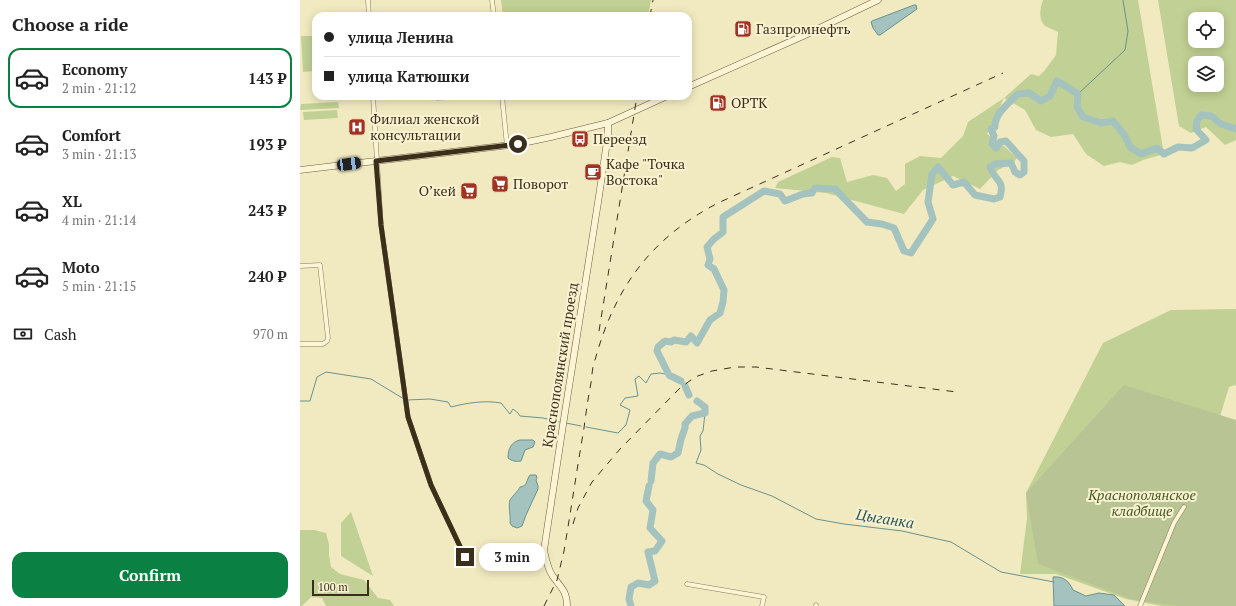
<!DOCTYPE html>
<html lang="en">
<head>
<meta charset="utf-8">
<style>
  :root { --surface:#fff; --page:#f2f2f2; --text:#222; --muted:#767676; --line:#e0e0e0; --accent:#0b8043 }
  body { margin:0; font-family:"PT Serif",serif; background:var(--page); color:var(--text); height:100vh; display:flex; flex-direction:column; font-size:15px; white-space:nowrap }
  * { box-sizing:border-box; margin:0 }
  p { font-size:13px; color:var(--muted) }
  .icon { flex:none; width:22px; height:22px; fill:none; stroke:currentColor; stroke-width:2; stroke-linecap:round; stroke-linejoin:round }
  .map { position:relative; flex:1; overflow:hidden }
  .side { display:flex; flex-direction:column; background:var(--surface); width:300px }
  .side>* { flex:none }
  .top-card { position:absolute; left:12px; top:12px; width:380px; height:88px; border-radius:12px; box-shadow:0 2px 10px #0003; display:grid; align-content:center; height:88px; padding:0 12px; background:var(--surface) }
  .buttons { position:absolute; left:888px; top:12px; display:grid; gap:8px }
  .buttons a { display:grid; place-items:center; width:36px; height:36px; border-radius:8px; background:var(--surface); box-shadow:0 2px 10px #0003; font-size:20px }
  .scale { position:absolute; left:12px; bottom:10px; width:57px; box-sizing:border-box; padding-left:4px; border:2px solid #3b2f1c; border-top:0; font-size:11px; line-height:14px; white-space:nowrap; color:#3b2f1c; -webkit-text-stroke:3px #f8f2d1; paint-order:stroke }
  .end { position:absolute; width:18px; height:18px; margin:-9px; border:5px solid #3b2f1c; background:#fff; box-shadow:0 0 0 2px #fff }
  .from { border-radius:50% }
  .bubble { position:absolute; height:28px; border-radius:12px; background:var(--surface); box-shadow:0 2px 10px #0003; font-size:13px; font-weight:700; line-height:28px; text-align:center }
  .car { position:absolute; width:12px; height:24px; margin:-12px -6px; border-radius:5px; box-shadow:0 0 3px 1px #0007; background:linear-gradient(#222 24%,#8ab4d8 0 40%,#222 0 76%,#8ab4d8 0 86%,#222 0) }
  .top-card b { display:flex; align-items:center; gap:14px; height:38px; font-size:15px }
  .top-card b+b { border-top:1px solid var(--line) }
  .top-card i { width:10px; height:10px; background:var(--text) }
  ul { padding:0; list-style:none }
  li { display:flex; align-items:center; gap:12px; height:60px; margin:0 8px 6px; padding:0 4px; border:2px solid transparent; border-radius:12px }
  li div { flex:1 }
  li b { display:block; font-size:15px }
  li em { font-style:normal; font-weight:700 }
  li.active { border-color:var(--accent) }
  li>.icon { width:36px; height:36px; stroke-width:1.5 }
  h2 { padding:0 12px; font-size:18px; line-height:48px }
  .pay { display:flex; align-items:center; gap:10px; height:44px; padding:0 12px; font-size:15px }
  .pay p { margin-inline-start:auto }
  .action { display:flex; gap:8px; margin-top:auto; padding:8px 12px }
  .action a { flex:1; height:46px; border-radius:12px; background:var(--accent); color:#fff; font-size:16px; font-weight:700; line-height:46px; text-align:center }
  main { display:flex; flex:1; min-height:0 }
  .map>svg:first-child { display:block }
  .green { fill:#c1d094; fill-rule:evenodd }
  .cemetery { fill:#b8c494 }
  .water { fill:#a4c3be; stroke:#6a928e }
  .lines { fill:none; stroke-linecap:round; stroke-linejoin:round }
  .stream { stroke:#6a928e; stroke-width:1 }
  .river { stroke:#a4c3be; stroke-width:7 }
  .minor-casing { stroke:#8c7b57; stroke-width:5 }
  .secondary-casing { stroke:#6e5b3a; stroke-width:7 }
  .minor { stroke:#fbf5d5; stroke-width:4 }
  .secondary { stroke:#fbf5d5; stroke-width:6 }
  .rail { stroke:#3b2f1c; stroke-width:1; stroke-dasharray:7 7; stroke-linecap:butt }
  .route { stroke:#3b2f1c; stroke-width:5 }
  .labels { text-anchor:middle; stroke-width:4; stroke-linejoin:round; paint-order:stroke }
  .poi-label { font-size:14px; fill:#3b2f1c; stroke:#f8f2d1; text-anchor:start }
  .street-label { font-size:14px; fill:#3b2f1c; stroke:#f8f2d1 }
  .park-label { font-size:14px; font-style:italic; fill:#435921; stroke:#f8f2d1 }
  .water-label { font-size:15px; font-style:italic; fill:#2a585c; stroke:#f8f2d1 }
</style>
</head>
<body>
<main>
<section class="side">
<h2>Choose a ride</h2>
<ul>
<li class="active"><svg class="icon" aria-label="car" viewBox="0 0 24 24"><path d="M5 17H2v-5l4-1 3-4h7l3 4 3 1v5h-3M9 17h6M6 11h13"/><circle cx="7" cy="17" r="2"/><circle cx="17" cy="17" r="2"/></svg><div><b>Economy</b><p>2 min · 21:12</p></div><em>143 ₽</em></li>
<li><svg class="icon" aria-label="car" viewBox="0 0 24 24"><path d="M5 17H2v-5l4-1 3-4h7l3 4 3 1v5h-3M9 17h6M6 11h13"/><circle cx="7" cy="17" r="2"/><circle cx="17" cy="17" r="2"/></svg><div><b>Comfort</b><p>3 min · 21:13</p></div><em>193 ₽</em></li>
<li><svg class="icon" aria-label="car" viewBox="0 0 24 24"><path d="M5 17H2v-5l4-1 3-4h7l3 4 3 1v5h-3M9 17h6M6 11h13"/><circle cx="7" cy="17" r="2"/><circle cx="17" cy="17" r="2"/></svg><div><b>XL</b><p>4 min · 21:14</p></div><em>243 ₽</em></li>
<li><svg class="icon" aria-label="car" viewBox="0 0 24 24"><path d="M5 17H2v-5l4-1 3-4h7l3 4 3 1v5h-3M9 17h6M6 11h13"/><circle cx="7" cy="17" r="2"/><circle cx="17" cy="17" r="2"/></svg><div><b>Moto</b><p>5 min · 21:15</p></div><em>240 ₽</em></li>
</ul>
<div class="pay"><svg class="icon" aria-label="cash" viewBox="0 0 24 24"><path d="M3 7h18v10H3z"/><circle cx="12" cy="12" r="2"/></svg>Cash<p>970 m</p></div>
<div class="action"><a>Confirm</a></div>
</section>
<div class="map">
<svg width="936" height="606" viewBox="0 0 936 606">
  <rect width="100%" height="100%" fill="#f1eac1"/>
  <g class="green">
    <path d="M 201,0 L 351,0 L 348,16 L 203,16 Z"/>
    <path d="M 743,0 L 838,0 L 864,154 L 843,160 L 832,165 L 820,162 L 804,166 L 786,154 L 773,134 L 751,137 L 736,130 L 725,110 L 704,98 L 687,134 L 705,147 L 717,158 L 714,162 L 698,170 L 680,189 L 653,176 L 623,190 L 604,214 L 526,193 L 475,188 L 478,182 L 532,157 L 540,158 L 547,182 L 573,175 L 587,178 L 596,191 L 605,184 L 605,164 L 620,156 L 641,158 L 663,136 L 668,122 L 704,98 L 731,74 L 739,76 L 745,70 L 756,55 L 758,32 C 754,30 749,28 745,26 C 738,19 740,8 743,0 Z"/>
    <path d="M 858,0 L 936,0 L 936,140 L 925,145 L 906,127 L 891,133 L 879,126 ZM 895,19 L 917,19 L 917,41 L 895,41 ZM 895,63 L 917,63 L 917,85 L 895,85 Z"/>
    <path d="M 1,36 L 16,36 L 16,71 L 3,72 Z"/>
    <path d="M 135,96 L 172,96 L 172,97 L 136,101 Z"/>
    <path d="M 38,102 L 39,108 L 0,110 L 1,104 Z"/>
    <path d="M 37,110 L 38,118 L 4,120 L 3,112 Z"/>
    <path d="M 936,309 L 936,386 L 934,385 L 929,387 L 918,423 L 936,606 L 861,606 L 826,599 L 756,574 L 720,574 L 727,518 L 726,493 L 803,343 L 871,310 Z"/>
    <path d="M 51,512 L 73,576 L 41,556 L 41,523 Z"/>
    <path d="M 0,530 L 14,530 L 26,533 L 29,544 L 29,555 L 31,567 L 40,574 L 64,580 L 78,598 L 90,600 L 94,606 L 26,606 L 22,598 L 11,597 L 2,606 L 0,606 Z"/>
  </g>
  <path class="cemetery" d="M 824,385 L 936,420 L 936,606 L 878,606 L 834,600 L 738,564 L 726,493 Z"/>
  <g class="water">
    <path d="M 614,5 L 616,5 L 617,9 L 580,35 L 578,35 L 573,28 L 571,22 L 572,21 Z"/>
    <path d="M 220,440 L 233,440 L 235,442 L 233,447 L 225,450 L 221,461 C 216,462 212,461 208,458 C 208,449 211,442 220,440 Z"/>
    <path d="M 230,475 L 236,475 L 237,478 L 236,480 L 238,486 L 238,489 L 226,515 L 222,526 L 217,528 L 212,526 L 210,523 C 211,516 208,506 210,500 C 210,499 219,490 220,487 C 228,486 226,480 230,475 Z"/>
    <path d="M 753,577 C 763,576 769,581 773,590 L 786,596 L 799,593 L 814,595 L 825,606 L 754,606 Z"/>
  </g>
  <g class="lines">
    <g class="stream">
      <path d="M 778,94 L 825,50 L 828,31 L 823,0"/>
      <path d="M 107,400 L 130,399 L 148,402 L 151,407 C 167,403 184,400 201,403 L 210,414 L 213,409 L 218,413 L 220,416 L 243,418 L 260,422"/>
      <path d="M 0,401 L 10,401 L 17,377 L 26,372 L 71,379 L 104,399"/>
      <path d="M 405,413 L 403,431 L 400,436 L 401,450 L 396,463 L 404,465 L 418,474 L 441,485 L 472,496 L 516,519 L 544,524 L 602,531 L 651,542 L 701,572 L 754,582"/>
      <path d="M 266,423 L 281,426"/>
      <path d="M 286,427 L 318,433 L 326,425 L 330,410 L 320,405 L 325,398 L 338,396 L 335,379 L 339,376 L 346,383 L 351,374 L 360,373 L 369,375"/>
    </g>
    <g class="river">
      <path d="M 381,381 L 369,375 L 357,351 L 358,347 L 365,341 L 371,342 L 374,340 L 386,342 L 391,336 L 397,343 L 410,320 L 420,313 L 423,302 L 424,290 L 414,269 L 408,265 L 410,259 L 407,247 L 414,239 L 423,232 L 423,217 L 464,191 L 480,194 L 485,201 L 503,194 L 512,193 L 515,188 L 535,189 L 567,222 L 582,224 L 594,228 L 604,251 L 611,253 L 633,219 L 628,202 L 632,174 L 638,167 L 653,185 L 664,182 L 675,195 L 694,199 L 700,197 C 705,179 695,182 690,167 L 695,164 L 711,163 L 715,172 L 720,175 L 724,172 L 724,161 L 706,141 L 700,142 L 696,148 L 692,144 L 694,136 L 691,129 L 695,127 C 694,114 710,102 718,94 L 729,93 L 741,101 L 750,96 L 757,81 L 778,94 L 777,107 L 783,117 L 801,123 L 813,121 L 825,136 L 830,147 L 841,154 L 857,148 L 864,154 L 878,147 L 892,148 L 906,140 L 896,129 L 897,121 L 901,115 L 911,116 L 921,124 L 936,129"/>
      <path d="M 385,386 L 389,395"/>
      <path d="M 351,481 L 353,463 L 360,454 L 371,457 L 378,453 L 381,439 L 385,428 L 385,424 L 392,416 L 405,413 L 405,407 L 397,401"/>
      <path d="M 331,606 L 329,599 L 331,587 L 338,583 L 349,585 L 355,581 L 348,552 L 355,551 L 362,541 L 350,528 L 353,510 L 346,501 L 349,486"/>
    </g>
    <defs>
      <g id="minor">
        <path d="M 68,0 L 69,16"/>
        <path d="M 192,0 L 194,16"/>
        <path d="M 73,96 L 81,225 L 108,417 L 131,485 L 165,557"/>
        <path d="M 202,96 L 207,146"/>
        <path d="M 0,266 L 20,265 L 28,338 L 27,341 L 23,344 L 0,344"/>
        <path d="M 387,584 L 464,597 L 462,606"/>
        <path d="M 516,606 L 516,605"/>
        <path d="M 840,606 L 874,523 L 884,507"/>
      </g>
      <g id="secondary">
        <path d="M 388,87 L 503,36 L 578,0"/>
        <path d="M 0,170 L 218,144 L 251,137 L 308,123 L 367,96"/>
        <path d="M 267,606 C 267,590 260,587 252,575 C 247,567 246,559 244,550 L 263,425 L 299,196 L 308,135 L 308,123"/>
      </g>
    </defs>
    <use href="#minor" class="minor-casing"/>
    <use href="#secondary" class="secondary-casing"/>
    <use href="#minor" class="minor"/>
    <use href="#secondary" class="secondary"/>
    <g class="rail">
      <path d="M 350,16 L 353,0"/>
      <path d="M 299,331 L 337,96"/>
      <path d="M 273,524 L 278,508 L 292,482 L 320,449 L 380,388 L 395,377 L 412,371 L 435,367 L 456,367 L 657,392"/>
      <path d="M 244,606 L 257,580 L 264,551 C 271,510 277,469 284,428 C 286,413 288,398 291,383 C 292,376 292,367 295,360 C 315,287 351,238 418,203 L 703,73"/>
    </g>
  </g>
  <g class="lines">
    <path class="route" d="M 165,557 L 131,485 L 108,417 L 81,225 L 76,161 L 218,144"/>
  </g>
  <defs>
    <symbol id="fuel-square" viewBox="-11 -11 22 22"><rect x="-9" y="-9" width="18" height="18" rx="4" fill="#a03322" stroke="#f8f2d1"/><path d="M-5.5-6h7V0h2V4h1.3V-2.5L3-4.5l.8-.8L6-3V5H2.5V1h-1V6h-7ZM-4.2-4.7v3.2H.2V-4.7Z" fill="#fff"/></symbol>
    <symbol id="hospital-square" viewBox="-11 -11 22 22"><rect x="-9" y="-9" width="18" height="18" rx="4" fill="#a03322" stroke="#f8f2d1"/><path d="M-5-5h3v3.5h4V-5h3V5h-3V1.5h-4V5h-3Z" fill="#fff"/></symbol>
    <symbol id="bus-square" viewBox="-11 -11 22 22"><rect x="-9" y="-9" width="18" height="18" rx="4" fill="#a03322" stroke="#f8f2d1"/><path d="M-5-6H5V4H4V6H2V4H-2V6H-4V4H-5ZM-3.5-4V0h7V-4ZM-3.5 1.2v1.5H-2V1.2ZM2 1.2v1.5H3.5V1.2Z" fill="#fff"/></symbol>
    <symbol id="cafe-square" viewBox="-11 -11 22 22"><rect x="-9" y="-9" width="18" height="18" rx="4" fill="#a03322" stroke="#f8f2d1"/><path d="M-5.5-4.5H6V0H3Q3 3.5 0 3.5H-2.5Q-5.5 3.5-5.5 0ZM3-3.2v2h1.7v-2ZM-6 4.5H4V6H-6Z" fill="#fff"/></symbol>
    <symbol id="supermarket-square" viewBox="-11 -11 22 22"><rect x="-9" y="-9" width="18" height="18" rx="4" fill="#a03322" stroke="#f8f2d1"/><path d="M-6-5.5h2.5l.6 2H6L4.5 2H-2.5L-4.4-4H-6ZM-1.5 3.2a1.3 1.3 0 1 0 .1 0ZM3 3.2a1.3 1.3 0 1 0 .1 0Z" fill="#fff"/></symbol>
  </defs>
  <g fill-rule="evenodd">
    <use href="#fuel-square" x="433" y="19" width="20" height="20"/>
    <use href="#fuel-square" x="408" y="93" width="20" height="20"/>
    <use href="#hospital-square" x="47" y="117" width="20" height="20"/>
    <use href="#bus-square" x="270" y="129" width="20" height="20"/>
    <use href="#cafe-square" x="283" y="162" width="20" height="20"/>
    <use href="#supermarket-square" x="190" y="174" width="20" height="20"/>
    <use href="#supermarket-square" x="159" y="181" width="20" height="20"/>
  </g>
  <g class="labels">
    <g class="poi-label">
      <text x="456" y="34">Газпромнефть</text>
      <text x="431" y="108">ОРТК</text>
      <text x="70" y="124">Филиал женской<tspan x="70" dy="16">консультации</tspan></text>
      <text x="293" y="144">Переезд</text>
      <text x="306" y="169">Кафе "Точка<tspan x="306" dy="16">Востока"</tspan></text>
      <text x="213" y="189">Поворот</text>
      <text x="156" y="196" text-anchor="end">О’кей</text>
    </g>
    <g class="street-label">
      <text transform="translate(260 365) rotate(-81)" y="5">Краснополянский проезд</text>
    </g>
    <g class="park-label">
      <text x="842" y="500">Краснополянское<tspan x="842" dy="16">кладбище</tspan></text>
    </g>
    <g class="water-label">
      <text transform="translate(585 519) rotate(9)" y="5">Цыганка</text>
    </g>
  </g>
</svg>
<div class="buttons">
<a><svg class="icon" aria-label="locate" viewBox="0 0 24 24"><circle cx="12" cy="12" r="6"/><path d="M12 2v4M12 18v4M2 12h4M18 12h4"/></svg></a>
<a><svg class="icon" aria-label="layers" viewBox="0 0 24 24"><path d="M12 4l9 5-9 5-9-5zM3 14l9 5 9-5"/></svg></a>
</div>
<div class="scale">100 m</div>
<i class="end from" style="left:218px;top:144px"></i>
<i class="end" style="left:165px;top:557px"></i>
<div class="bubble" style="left:179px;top:543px;width:66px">3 min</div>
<i class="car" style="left:49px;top:164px;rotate:82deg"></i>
<div class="top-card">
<b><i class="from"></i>улица Ленина</b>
<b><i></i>улица Катюшки</b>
</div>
</div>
</main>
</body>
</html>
